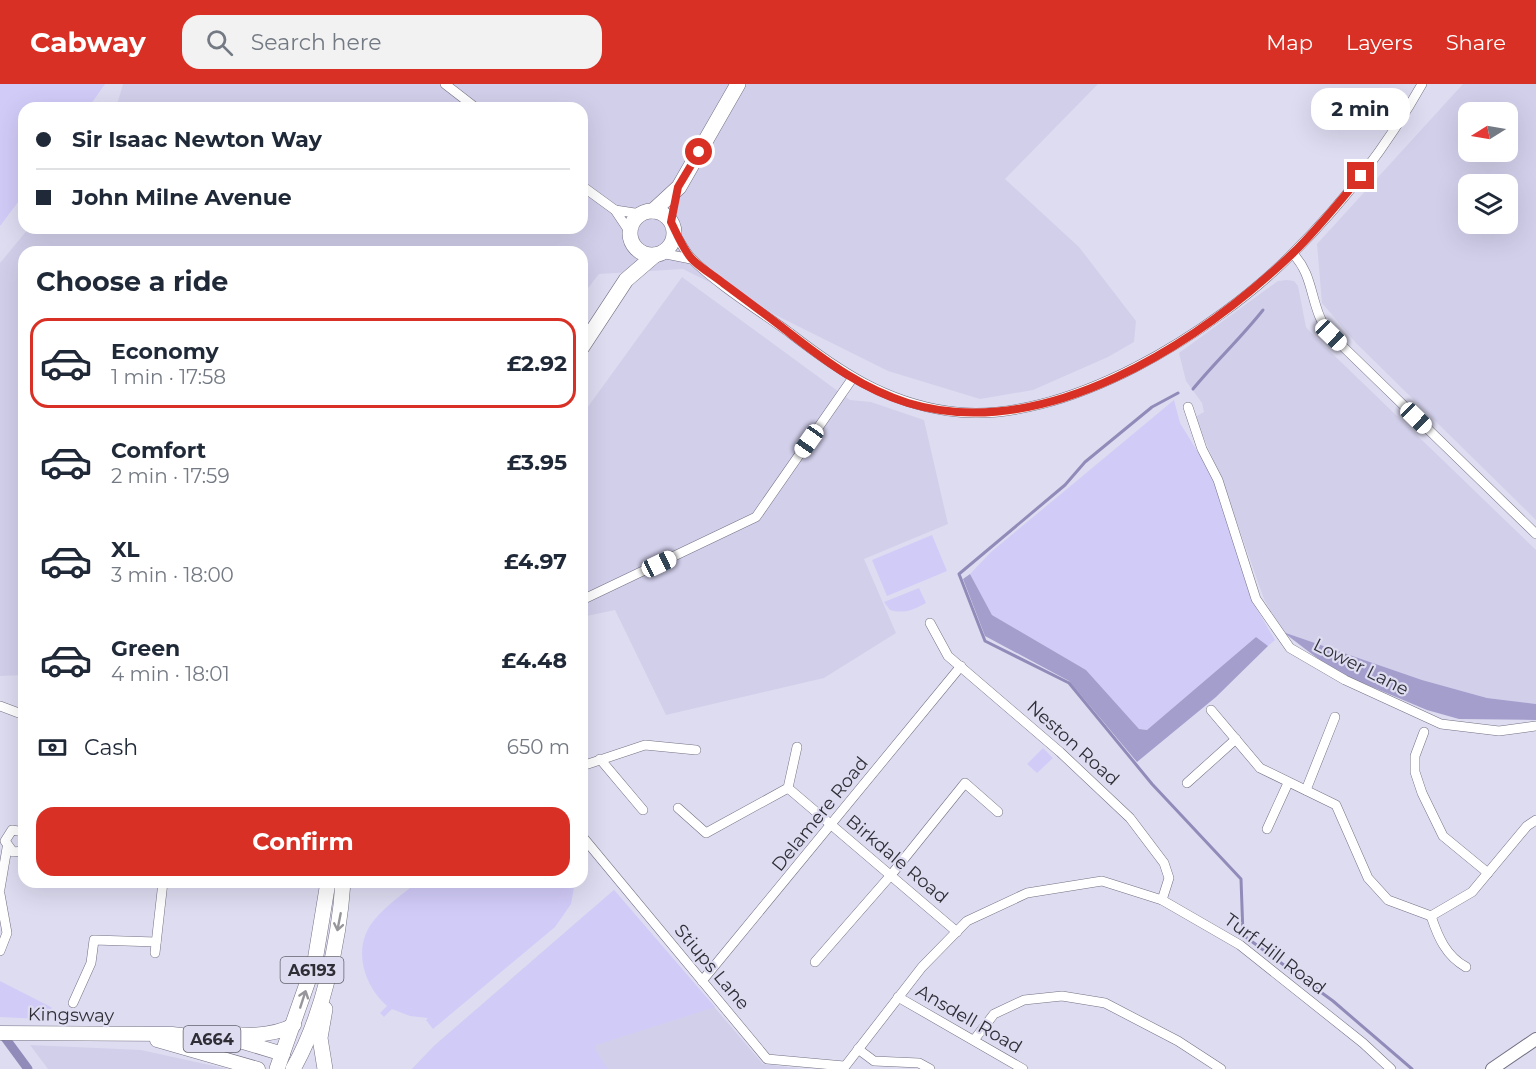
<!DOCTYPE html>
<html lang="en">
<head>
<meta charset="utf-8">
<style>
  :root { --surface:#fff; --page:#f2f2f3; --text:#1f2937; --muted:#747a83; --line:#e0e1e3; --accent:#d93025 }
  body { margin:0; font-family:Montserrat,sans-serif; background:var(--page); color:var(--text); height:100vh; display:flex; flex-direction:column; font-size:22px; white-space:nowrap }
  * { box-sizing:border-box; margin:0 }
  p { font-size:20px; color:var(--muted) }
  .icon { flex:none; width:33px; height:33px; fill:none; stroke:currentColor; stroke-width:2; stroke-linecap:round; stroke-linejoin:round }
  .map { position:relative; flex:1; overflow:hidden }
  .drawer { position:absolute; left:18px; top:162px; width:570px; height:642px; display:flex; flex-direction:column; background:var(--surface); border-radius:18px; box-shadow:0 6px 24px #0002 }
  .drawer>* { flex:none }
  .top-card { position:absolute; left:18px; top:18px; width:570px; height:132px; border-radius:18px; box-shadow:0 6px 24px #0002; display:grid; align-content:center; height:132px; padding:0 18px; background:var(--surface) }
  .needle { width:39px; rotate:259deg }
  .buttons { position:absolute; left:1458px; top:18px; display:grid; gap:12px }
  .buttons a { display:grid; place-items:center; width:60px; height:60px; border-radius:12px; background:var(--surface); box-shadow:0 6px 24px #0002; font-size:30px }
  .end { position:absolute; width:27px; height:27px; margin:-14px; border:8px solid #d93025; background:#fff; box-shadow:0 0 0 3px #fff }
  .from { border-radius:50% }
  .bubble { position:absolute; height:42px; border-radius:18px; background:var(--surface); box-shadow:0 6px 24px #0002; font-size:20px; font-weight:700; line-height:42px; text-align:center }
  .car { position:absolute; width:18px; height:36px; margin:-18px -9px; border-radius:8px; box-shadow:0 0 4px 2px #0007; background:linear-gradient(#fff 24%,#345 0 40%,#fff 0 76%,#345 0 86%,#fff 0) }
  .top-card b { display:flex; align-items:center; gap:21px; height:57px; font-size:22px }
  .top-card b+b { border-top:2px solid var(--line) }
  .top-card i { width:15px; height:15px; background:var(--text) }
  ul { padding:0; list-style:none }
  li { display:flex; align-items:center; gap:18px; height:90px; margin:0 12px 9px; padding:0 6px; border:3px solid transparent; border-radius:18px }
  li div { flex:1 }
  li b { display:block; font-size:22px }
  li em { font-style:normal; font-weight:700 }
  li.active { border-color:var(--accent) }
  li>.icon { width:54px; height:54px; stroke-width:1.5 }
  h2 { padding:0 18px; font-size:27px; line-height:72px }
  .pay { display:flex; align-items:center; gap:15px; height:66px; padding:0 18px; font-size:22px }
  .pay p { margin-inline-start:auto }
  .cta { display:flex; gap:12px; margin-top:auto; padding:12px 18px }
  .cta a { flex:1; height:69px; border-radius:18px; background:var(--accent); color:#fff; font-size:24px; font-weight:700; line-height:69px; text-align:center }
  header { display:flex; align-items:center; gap:36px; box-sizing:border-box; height:84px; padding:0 30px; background:var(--accent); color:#fff }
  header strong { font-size:28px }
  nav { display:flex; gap:33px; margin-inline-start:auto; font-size:21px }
  .search { width:420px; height:54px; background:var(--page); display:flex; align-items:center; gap:15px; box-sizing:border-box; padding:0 21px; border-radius:18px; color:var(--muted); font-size:22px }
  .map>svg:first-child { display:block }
  .built { fill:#d2cfeb; fill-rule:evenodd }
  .green { fill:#d1cbf8 }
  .forest { fill:#a49ecd }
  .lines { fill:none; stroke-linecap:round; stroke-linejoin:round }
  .stream { stroke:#918bb9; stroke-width:3 }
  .canal { stroke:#918bb9; stroke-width:9 }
  .minor-casing { stroke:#737183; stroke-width:10 }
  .secondary-casing { stroke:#737183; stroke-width:14 }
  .primary-casing { stroke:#737183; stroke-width:15 }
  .trunk-casing { stroke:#737183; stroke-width:16 }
  .minor { stroke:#fff; stroke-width:9 }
  .secondary { stroke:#fff; stroke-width:12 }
  .primary { stroke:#fff; stroke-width:14 }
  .trunk { stroke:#fff; stroke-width:15 }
  .oneway { stroke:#97969a }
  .route { stroke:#d93025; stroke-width:8 }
  .labels { text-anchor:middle; stroke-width:4.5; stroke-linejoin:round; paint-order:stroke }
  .shield { fill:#dedcf1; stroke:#64626e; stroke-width:1.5 }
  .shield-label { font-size:16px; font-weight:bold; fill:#2f2e36 }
  .street-label { font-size:18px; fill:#2f2e36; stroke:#dedcf1 }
</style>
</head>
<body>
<header>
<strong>Cabway</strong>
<div class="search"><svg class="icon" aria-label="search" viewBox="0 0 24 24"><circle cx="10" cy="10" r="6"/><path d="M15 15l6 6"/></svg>Search here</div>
<nav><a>Map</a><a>Layers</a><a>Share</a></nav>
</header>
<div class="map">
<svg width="1536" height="985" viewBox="0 0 1536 985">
  <rect width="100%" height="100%" fill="#dedcf1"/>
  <g class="built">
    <path d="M 123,0 L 1098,0 L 1005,95 L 1079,163 L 1136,237 L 1134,258 L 1108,273 L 1033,306 L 980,315 L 888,287 L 683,185 L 599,190 L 582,212 L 582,168 L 24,168 L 24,591 L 0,592 L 0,179 L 29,144 L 582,144 L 582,24 L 116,24 Z"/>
    <path d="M 1463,0 L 1536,0 L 1536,436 L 1356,259 L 1322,219 L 1317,160 ZM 1468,28 L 1508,28 L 1508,68 L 1468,68 ZM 1508,100 L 1508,140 L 1468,140 L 1468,100 Z"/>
    <path d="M 682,193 L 850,316 L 871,318 L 924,336 L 948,440 L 864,475 L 896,549 L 824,594 L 666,631 L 615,526 L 582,533 L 582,331 Z"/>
    <path d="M 1287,196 L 1294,197 L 1298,202 L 1306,243 L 1312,250 L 1536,466 L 1536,620 L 1487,614 L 1422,596 L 1283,548 L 1264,515 L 1223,399 L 1195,333 L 1204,328 L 1202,319 L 1186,297 L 1179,269 L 1278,197 Z"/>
    <path d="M 614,806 L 763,980 L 803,985 L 412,985 L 434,962 Z"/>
    <path d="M 30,961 L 141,966 L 228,985 L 48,985 Z"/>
  </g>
  <g class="green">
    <path d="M 0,0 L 105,0 L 88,24 L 24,24 L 24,110 L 0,142 Z"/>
    <path d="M 1174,316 L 1180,339 L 1212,391 L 1251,515 L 1275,556 L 1268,562 L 1256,553 L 1147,646 L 1139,645 L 1086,586 L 992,531 L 970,490 L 991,468 Z"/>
    <path d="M 932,451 L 947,487 L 887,512 L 872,476 Z"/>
    <path d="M 919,504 L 926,519 C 913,526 904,530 890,526 L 884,518 Z"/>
    <path d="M 1043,664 L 1053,674 L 1037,689 L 1027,680 Z"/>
    <path d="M 417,798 L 575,798 L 571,820 L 555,843 L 433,945 L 426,936 L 428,934 L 410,932 L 392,925 L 384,933 L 380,929 L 387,922 C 362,900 352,861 375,835 C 387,821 403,810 417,798 Z"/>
    <path d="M 614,806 L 715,923 L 596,961 L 595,965 L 608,985 L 412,985 L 434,962 Z"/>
    <path d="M 0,897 L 47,921 L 52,924 L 41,935 L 0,933 Z"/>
  </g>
  <g class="forest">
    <path d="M 970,490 L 992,531 L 1086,586 L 1139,645 L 1147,646 L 1256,553 L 1268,562 L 1216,613 L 1137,678 L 1069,597 L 985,552 L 963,495 Z"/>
    <path d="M 1283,548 L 1422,596 L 1487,614 L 1536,620 L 1536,636 L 1459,635 L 1427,626 L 1334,587 Z"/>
  </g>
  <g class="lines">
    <g class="stream">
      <path d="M 1193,305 C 1215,278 1241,254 1263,226"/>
      <path d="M 1178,309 L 1152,323 L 1085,378 L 1065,401 L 959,490 L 985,557 L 1069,599 L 1152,700 L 1241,795 L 1243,851 L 1333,917 L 1412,985"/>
    </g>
    <path class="canal" d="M 0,947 L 28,985"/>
    <defs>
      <g id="minor">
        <path d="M 445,0 L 476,24"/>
        <path d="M 582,102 L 615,126 L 631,150"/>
        <path d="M 615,126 L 641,130"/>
        <path d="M 674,148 C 680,157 685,168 692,175 C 718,201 760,227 790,249 C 839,287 885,318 948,327 C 1063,344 1216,247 1294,168 C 1344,118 1387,62 1422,0"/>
        <path d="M 661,169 L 691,175"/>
        <path d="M 1293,170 C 1316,193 1309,226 1331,251 L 1536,450"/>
        <path d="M 1188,323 L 1202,365 L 1218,396 L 1256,515 L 1290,564 L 1345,596 L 1441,640 L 1499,647 L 1536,642"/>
        <path d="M 582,516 L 756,433 L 852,295"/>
        <path d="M 930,539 L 948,572 L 1060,668 L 1130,734 L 1164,779 L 1169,794 L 1162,816"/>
        <path d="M 0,622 L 24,631"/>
        <path d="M 1211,626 L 1260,684 L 1336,721 L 1368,794 L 1388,816 L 1431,832 L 1472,808 L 1527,742 L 1536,736"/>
        <path d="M 1424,648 L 1415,672 L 1415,688 L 1422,709 L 1443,752 L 1488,789"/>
        <path d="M 600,675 L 643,726"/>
        <path d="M 582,682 L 645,661 L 696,666"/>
        <path d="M 1187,699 L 1236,655"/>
        <path d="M 788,704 L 957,848"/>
        <path d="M 1306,706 L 1335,633"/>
        <path d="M 678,724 L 706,749 L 788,704 L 797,663"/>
        <path d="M 1267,745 L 1288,699"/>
        <path d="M 24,747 L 24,724"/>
        <path d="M 24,748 L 12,746 L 5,757 L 13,768 L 24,767"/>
        <path d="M 582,752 L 767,975 L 844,982"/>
        <path d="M 0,805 L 7,764"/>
        <path d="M 0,810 L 7,849 L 0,867"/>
        <path d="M 1431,832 C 1438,853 1446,872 1466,883"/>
        <path d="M 155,869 L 163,798"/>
        <path d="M 815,878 L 891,791 L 965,699 L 998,728"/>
        <path d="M 702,897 L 961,582"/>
        <path d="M 898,913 L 1023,985"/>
        <path d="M 73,919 L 91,879 L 94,856 L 156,858"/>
        <path d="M 974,956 L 994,930 L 1024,916 L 1062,912 L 1105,919 L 1178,957 L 1221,985"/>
        <path d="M 858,965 L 874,977 L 919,979 L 930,985"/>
        <path d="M 843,985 L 922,883 L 967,837 L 1027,809 L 1102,797 L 1162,816 L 1240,861 L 1363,959 L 1391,985"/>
      </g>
      <path id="secondary" d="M 1492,985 L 1536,955"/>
      <g id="primary">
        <path d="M 0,949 L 172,950 L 243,958 L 283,970"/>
        <path d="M 234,950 C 255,952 275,951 294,941"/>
        <path d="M 157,956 L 258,985"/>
      </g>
      <g id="trunk">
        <path d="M 653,127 L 679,103 L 738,0"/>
        <circle cx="652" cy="149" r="22"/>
        <path d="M 582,263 L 626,196 L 655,171"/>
        <path d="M 325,925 L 320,954 L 325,985"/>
        <path d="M 277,985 L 315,877 L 328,798"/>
        <path d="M 293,985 C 323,932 339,858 343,798"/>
      </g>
    </defs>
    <use href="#minor" class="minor-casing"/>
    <use href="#secondary" class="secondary-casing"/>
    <use href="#primary" class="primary-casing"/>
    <use href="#trunk" class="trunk-casing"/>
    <use href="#minor" class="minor"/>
    <use href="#secondary" class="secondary"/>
    <use href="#primary" class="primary"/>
    <use href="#trunk" class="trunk"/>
  </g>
  <defs><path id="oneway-shaft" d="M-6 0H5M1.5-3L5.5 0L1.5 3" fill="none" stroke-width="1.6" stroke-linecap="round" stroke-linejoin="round" transform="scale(1.5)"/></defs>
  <g class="oneway">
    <use href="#oneway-shaft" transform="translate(339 838) rotate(101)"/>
    <use href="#oneway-shaft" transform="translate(303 915) rotate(-72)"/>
  </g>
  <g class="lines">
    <path class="route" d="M 699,68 L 678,103 L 671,138 C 677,150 682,163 691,174 C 699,183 713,191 723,199 C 746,216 769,233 792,251 C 828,279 863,305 908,319 C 1044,360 1197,260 1292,170 C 1317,146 1339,118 1361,92"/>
  </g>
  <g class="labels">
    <g class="shield">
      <rect x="280.5" y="873" width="63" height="26" rx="4.5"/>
      <rect x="183.5" y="942" width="57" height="26" rx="4.5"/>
    </g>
    <g class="shield-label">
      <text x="312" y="892">A6193</text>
      <text x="212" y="961">A664</text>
    </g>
    <g class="street-label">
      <text transform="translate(1361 583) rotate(27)" y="6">Lower Lane</text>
      <text transform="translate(1073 659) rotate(42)" y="6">Neston Road</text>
      <text transform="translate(820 730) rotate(-51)" y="6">Delamere Road</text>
      <text transform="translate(897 775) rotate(40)" y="6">Birkdale Road</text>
      <text transform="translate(1275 870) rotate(37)" y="6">Turf Hill Road</text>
      <text transform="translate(712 883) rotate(50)" y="6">Stiups Lane</text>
      <text transform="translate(71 931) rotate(1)" y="6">Kingsway</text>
      <text transform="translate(969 935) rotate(30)" y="6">Ansdell Road</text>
    </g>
  </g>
</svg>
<div class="buttons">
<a><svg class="needle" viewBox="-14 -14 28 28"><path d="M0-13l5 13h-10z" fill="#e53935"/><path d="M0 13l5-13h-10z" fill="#747a83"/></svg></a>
<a><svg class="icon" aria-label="layers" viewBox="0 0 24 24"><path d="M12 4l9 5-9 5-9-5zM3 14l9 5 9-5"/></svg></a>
</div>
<i class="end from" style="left:699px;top:68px"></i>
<i class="end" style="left:1361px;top:92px"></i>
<div class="bubble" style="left:1311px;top:4px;width:99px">2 min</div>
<i class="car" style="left:1331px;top:251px;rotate:134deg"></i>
<i class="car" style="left:1416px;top:334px;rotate:134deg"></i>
<i class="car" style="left:809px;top:357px;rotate:215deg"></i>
<i class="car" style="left:659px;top:480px;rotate:65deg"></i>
<div class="top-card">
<b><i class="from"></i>Sir Isaac Newton Way</b>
<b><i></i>John Milne Avenue</b>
</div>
<section class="drawer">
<h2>Choose a ride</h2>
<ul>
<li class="active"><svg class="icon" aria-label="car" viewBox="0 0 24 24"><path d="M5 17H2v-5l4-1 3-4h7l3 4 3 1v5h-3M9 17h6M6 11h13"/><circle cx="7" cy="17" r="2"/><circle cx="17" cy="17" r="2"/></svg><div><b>Economy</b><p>1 min · 17:58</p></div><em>£2.92</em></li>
<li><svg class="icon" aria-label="car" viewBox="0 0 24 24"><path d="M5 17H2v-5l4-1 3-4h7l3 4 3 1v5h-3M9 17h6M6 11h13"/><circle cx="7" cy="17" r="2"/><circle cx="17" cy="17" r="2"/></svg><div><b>Comfort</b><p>2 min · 17:59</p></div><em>£3.95</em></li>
<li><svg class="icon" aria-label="car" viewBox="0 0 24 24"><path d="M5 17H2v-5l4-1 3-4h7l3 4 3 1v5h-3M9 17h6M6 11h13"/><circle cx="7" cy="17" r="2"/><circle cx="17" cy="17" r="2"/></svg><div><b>XL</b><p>3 min · 18:00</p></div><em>£4.97</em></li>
<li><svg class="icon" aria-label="car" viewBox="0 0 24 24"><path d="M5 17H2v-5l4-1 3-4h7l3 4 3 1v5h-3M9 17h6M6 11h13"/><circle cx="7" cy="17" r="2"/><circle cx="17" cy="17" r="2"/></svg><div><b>Green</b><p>4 min · 18:01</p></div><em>£4.48</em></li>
</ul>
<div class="pay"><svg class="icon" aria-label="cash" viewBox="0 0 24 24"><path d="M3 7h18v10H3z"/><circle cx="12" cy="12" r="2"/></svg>Cash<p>650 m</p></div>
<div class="cta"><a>Confirm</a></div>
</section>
</div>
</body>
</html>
